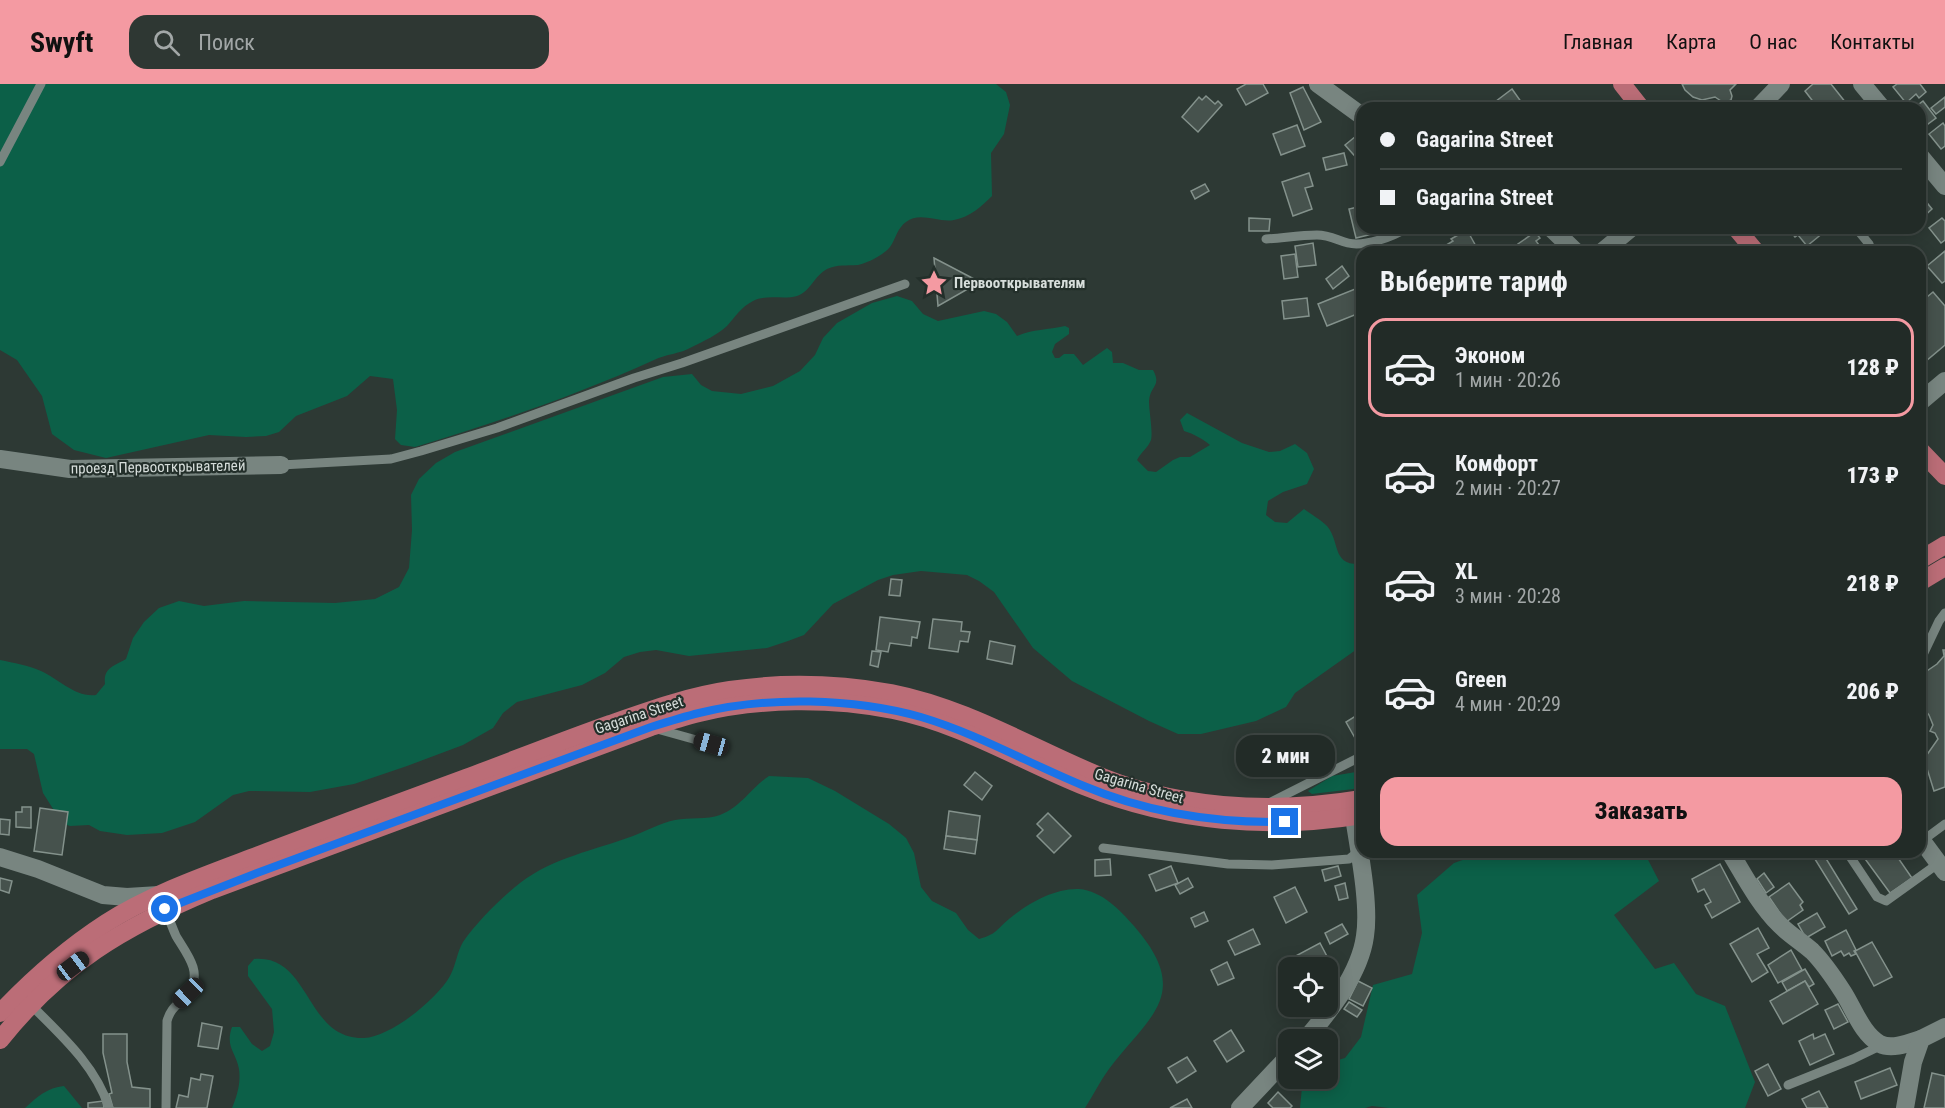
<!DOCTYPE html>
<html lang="ru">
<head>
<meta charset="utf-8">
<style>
  :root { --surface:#222b27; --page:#2e3733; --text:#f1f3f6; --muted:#a2a7a7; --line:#3f4744; --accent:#f49aa2 }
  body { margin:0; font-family:"Roboto Condensed",sans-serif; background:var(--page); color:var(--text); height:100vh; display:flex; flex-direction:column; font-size:22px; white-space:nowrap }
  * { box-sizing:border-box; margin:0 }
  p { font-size:20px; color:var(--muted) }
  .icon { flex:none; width:33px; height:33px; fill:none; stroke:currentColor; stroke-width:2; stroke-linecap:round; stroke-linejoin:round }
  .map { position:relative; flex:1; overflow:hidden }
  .panel { position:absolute; left:1356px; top:162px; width:570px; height:612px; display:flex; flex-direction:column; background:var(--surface); border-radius:18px; box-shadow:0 3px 15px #0003,0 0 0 2px var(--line) }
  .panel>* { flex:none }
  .hud { position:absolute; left:1356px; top:18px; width:570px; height:132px; border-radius:18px; box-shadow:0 3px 15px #0003,0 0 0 2px var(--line); display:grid; align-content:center; height:132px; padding:0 24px; background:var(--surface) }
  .fabs { position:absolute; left:1278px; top:873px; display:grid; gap:12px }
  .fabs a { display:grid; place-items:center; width:60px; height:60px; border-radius:12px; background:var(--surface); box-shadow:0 3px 15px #0003,0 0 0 2px var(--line); font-size:30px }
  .end { position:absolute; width:27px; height:27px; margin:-14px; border:8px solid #1a73e8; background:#fff; box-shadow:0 0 0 3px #fff }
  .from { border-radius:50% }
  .bubble { position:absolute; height:42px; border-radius:18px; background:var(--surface); box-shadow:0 3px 15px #0003,0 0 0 2px var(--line); font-size:20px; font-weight:800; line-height:42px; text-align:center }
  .car { position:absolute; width:18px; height:36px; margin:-18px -9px; border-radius:8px; box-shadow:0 0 4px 2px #0007; background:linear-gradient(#222 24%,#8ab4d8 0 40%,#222 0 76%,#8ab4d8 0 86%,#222 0) }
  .hud b { display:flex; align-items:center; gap:21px; height:57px; font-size:22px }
  .hud b+b { border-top:2px solid var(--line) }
  .hud i { width:15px; height:15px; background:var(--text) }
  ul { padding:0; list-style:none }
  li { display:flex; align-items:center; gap:18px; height:99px; margin:0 12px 9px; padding:0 12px; border:3px solid transparent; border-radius:18px }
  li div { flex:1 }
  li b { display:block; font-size:22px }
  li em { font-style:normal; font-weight:800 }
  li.selected { border-color:var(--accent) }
  li>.icon { width:54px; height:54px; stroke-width:1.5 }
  h2 { padding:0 24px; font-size:27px; line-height:72px }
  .action { display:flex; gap:12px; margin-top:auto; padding:12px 24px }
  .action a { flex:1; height:69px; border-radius:18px; background:var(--accent); color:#111; font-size:24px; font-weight:800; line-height:69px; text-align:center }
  header { display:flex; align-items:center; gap:36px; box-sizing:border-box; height:84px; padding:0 30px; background:var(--accent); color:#111 }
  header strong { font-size:28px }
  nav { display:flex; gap:33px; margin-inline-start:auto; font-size:21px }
  .search { width:420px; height:54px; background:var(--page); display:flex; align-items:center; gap:15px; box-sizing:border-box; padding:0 21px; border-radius:18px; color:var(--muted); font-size:22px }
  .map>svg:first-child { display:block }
  .green { fill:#0c6048 }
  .building { fill:#46524d; stroke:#84928c; stroke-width:1.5 }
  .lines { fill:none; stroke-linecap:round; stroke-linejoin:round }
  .service { stroke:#788580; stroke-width:9 }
  .minor { stroke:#788580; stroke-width:18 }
  .primary { stroke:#bb6d77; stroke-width:18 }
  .route { stroke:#1a73e8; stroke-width:8 }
  .labels { text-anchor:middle; stroke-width:4.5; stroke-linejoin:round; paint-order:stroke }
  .poi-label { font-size:15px; font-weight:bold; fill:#d7dedb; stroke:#232f2a; text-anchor:start }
  .street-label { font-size:15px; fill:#d7dedb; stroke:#232f2a }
</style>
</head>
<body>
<header>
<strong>Swyft</strong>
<div class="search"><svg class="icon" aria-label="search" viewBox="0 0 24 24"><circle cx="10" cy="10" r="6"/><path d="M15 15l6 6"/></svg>Поиск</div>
<nav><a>Главная</a><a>Карта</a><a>О нас</a><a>Контакты</a></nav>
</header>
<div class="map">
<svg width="1945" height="1024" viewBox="0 0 1945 1024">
  <rect width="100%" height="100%" fill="#2d3934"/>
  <g class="green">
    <path d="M 0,0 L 996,0 L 1006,8 L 1010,21 L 1004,50 L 991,69 L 992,112 C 982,122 970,133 954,136 C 938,139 920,127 906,138 C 895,146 895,161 886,167 C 879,173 867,179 858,181 C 846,182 838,180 827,185 C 814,192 811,207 797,212 C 784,216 766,210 753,217 C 741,223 736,232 727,242 C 717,251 704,257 692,263 C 680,270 666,270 654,276 C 577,311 495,339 415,363 L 401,361 L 395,355 L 397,326 L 393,295 L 370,292 L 347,312 L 296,332 L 279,348 L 266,352 L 246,353 L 209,351 L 106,374 L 74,366 L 52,350 L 42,312 L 17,276 L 0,266 Z"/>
    <path d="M 897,212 L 912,217 L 923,230 L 938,237 L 984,227 L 996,230 L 1007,238 L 1017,252 C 1033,245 1048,246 1065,242 L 1069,244 L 1069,250 L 1055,260 L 1052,268 L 1055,274 L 1059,274 L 1064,270 L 1074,270 L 1083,281 L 1107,264 L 1112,268 L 1113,279 L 1123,279 L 1139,286 L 1153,286 C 1162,302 1150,302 1149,317 C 1149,327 1153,348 1151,356 C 1148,364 1141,368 1137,376 L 1148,387 L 1156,388 L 1173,376 L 1180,373 L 1190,373 L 1210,361 C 1203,355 1194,350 1184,347 L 1180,336 L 1187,329 L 1242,359 L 1269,368 L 1280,367 L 1295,360 L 1307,369 L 1314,385 L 1307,400 L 1283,408 L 1268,417 L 1266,431 L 1275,438 L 1287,439 L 1304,425 C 1311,430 1321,436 1327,442 C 1341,459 1331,482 1362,480 L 1362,554 L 1360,563 L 1295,609 L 1286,623 L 1256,637 L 1201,650 L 1178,650 L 1149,637 L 1072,597 L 1033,564 L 994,508 L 979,497 L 967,491 L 921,487 L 893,491 L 878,496 L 833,520 L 804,551 L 788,557 L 767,564 L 689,572 L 656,566 L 640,568 L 624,573 L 605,589 L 582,601 L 517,618 L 503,629 L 493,644 L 463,661 L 407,682 L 354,700 L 310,708 L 249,707 L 233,711 L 195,738 L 162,749 L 127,751 L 100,747 L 89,741 L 70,742 L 62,739 L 43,709 L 34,670 L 27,665 L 0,665 L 0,576 C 14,579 28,581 41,587 C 59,595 76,614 96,611 L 105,600 C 103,584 114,582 126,575 L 133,554 L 144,538 L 159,524 L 179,517 L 204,522 L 244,517 L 335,519 L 375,515 L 399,503 L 409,484 L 412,446 L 411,411 L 419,395 L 436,379 L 455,368 L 663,293 L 692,290 L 701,301 L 712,307 L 741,310 L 773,302 L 800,287 L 815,271 L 823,254 L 837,239 L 872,219 Z"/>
    <path d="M 1362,687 L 1362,704 L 1312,710 L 1308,707 L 1332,692 Z"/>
    <path d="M 769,692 L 808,694 L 835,707 L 889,740 L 906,754 L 914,769 L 921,803 L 932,817 L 956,829 L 968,846 L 979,855 C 997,850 996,846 1009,835 C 1027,820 1054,804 1079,805 C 1102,807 1120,826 1134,842 C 1193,910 1150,931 1109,985 C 1100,997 1093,1012 1085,1024 L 232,1024 C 237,1012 241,999 239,985 C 236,968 225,963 232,943 L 240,943 L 252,960 L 262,967 L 270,962 L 274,948 L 272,925 L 248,892 L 248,882 L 254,875 C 311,870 305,956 364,954 C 391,953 438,914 450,892 C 456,881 457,868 463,858 C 477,838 501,814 520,799 C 552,774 595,766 633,752 C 646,747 661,739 675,736 C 689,733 707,736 720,731 C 740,724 752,703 769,692 Z"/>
    <path d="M 1485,768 L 1644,768 L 1659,797 L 1614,831 L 1655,885 L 1674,879 L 1696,910 L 1725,922 L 1755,998 L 1745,1024 L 1389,1024 L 1372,1022 L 1365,1024 L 1300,1024 L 1302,1003 L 1305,995 L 1328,994 L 1328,979 L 1345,974 L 1361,953 L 1373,901 L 1412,890 L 1422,849 L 1417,811 L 1454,779 Z"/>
    <path d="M 64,1002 L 82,1024 L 25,1024 C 38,1012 47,1004 64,1002 Z"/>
  </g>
  <g class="building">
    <path d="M 1246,0 L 1263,0 L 1268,9 L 1246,21 L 1237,5 Z"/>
    <path d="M 1682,0 L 1736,0 L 1730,6 L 1732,12 L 1731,16 L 1724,19 L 1715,13 L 1702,16 L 1693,13 L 1685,6 Z"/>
    <path d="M 1813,0 L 1831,0 L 1850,24 L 1818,24 L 1805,7 Z"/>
    <path d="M 1897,0 L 1920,0 L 1926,8 L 1919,14 L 1916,10 L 1906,19 L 1893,3 Z"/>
    <path d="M 1303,3 L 1321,38 L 1304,46 L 1290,9 Z"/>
    <path d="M 1512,5 L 1522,19 L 1516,24 L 1487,24 Z"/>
    <path d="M 1206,12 L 1215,20 L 1218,17 L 1222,21 L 1198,48 L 1182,33 L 1199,13 L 1202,16 Z"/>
    <path d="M 1945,13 L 1945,23 L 1936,30 L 1931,24 Z"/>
    <path d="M 1923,17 L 1936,34 L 1924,43 L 1920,38 L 1920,24 L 1914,24 Z"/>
    <path d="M 1943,39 L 1945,42 L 1945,62 L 1941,65 L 1929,50 Z"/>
    <path d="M 1297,41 L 1305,62 L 1281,71 L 1273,50 Z"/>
    <path d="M 1361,48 L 1362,76 L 1360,78 L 1345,61 Z"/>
    <path d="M 1344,69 L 1347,81 L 1326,86 L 1323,74 Z"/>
    <path d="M 1309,89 L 1313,102 L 1305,104 L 1312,125 L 1293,132 L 1282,98 Z"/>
    <path d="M 1205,100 L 1209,107 L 1195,115 L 1191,107 Z"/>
    <path d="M 1920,110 L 1932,125 L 1920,136 Z"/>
    <path d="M 1362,122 L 1362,144 L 1389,144 L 1389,146 L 1356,154 L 1349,125 Z"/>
    <path d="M 1249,134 L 1270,135 L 1269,147 L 1249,147 Z"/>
    <path d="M 1942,134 L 1945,137 L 1945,156 L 1941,159 L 1929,144 Z"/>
    <path d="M 1788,144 L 1829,144 L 1807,162 L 1798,151 L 1795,153 Z"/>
    <path d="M 1467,146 L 1477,164 L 1473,168 L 1442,168 L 1445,167 L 1443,163 L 1453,157 L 1451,155 Z"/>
    <path d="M 1535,148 L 1540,154 L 1536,157 L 1544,168 L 1519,168 L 1522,166 L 1518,160 Z"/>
    <path d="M 1313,159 L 1316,181 L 1298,183 L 1295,162 Z"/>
    <path d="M 1945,167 L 1945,197 L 1942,199 L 1927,182 Z"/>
    <path d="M 1295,170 L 1298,193 L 1284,195 L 1281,172 Z"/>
    <path d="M 934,174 L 980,198 L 938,222 Z"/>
    <path d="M 1342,182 L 1349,192 L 1333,205 L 1326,195 Z"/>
    <path d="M 1360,203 L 1362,228 L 1327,242 L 1318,220 Z"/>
    <path d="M 1921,206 L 1927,213 L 1933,208 L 1945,222 L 1945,261 L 1920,282 Z"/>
    <path d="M 1307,214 L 1309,232 L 1284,235 L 1282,217 Z"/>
    <path d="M 891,495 L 902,496 L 900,512 L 889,511 Z"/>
    <path d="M 880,533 L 920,538 L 917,554 L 912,553 L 911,562 L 890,559 L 888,568 L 876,566 Z"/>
    <path d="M 933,535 L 962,538 L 961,547 L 970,548 L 968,558 L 960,557 L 958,568 L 929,564 Z"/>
    <path d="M 990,557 L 1015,562 L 1012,580 L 987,575 Z"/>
    <path d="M 1943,566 L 1945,566 L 1945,703 L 1934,707 L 1924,675 L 1938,655 L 1935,649 L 1930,647 L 1933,641 L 1929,631 L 1920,619 L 1920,597 L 1924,589 L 1937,580 L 1944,572 Z"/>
    <path d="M 872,567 L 881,568 L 878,583 L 870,581 Z"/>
    <path d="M 1362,628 L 1362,649 L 1355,654 L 1346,638 Z"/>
    <path d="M 975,688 L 992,702 L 982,716 L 964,701 Z"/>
    <path d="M 22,723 L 31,723 L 31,744 L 16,743 L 16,728 L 22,728 Z"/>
    <path d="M 40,724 L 68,728 L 62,771 L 34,767 Z"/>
    <path d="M 949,727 L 980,732 L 977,756 L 946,752 Z"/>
    <path d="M 1048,729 L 1071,752 L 1054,769 L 1037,752 L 1043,746 L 1037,740 Z"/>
    <path d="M 0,735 L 10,736 L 9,751 L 0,750 Z"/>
    <path d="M 946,752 L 977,756 L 975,770 L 944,765 Z"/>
    <path d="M 1819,768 L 1822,768 L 1857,825 L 1849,830 L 1813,772 Z"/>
    <path d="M 1860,768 L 1894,768 L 1912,794 L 1890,809 Z"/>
    <path d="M 1110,775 L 1111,791 L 1095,792 L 1095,776 Z"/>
    <path d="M 1720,780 L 1740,818 L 1712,834 L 1705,821 L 1711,818 L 1704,805 L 1698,808 L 1692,795 Z"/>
    <path d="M 1171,782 L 1178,799 L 1156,807 L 1149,791 Z"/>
    <path d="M 1338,782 L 1341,792 L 1325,797 L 1322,786 Z"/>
    <path d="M 1764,789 L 1774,803 L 1766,809 L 1757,795 Z"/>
    <path d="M 0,794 L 12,797 L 9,809 L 0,806 Z"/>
    <path d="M 1188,794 L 1193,803 L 1180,810 L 1175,801 Z"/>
    <path d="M 1345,799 L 1348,814 L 1339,816 L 1335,802 Z"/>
    <path d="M 1789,799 L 1803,818 L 1800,821 L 1803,826 L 1786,838 L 1769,813 Z"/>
    <path d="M 1295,803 L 1307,828 L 1286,839 L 1274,813 Z"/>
    <path d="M 1204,828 L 1208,837 L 1195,843 L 1191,834 Z"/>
    <path d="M 1817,829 L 1825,843 L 1806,854 L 1798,840 Z"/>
    <path d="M 1342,840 L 1348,850 L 1330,860 L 1325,849 Z"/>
    <path d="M 1758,844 L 1769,864 L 1757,870 L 1768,888 L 1752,898 L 1730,860 Z"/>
    <path d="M 1253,845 L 1260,860 L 1235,871 L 1228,857 Z"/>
    <path d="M 1846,846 L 1856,866 L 1854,867 L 1856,870 L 1851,872 L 1849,869 L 1844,872 L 1841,867 L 1832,872 L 1825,857 Z"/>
    <path d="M 1872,858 L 1892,893 L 1874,902 L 1855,867 Z"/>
    <path d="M 1320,859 L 1331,880 L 1325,884 L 1295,884 L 1290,875 Z"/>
    <path d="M 1791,866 L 1802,886 L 1778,899 L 1768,881 Z"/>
    <path d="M 1227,878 L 1234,894 L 1218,901 L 1211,886 Z"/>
    <path d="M 1805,885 L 1814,900 L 1809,903 L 1805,897 L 1787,907 L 1782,898 Z"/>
    <path d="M 1358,897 L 1372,904 L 1363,922 L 1349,915 Z"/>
    <path d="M 1805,897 L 1818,920 L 1783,940 L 1770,917 Z"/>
    <path d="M 1349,918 L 1362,926 L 1357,933 L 1344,925 Z"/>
    <path d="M 1838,920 L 1848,938 L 1834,945 L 1825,926 Z"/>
    <path d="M 202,939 L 222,943 L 218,965 L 198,962 Z"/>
    <path d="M 1231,946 L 1244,967 L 1227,978 L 1214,957 Z"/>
    <path d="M 103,950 L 127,950 L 127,978 L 132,1003 L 150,1005 L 150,1024 L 113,1024 L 109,1010 L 112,1009 L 103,969 Z"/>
    <path d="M 1813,950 L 1814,955 L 1825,950 L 1834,970 L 1810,981 L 1799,957 Z"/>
    <path d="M 1187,973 L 1196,987 L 1177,999 L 1168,984 Z"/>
    <path d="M 1768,980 L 1781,1005 L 1768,1012 L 1755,987 Z"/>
    <path d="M 1890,984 L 1897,1001 L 1861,1015 L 1855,998 Z"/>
    <path d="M 1932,989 L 1945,992 L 1945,1024 L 1924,1024 Z"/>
    <path d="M 201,990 L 213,992 L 207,1024 L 176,1024 L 179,1011 L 188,1013 L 191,994 L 200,996 Z"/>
    <path d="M 1819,1007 L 1828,1024 L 1807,1024 L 1802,1015 Z"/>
    <path d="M 1278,1008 L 1292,1022 L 1290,1024 L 1273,1024 L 1268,1019 Z"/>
    <path d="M 1187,1015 L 1192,1024 L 1170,1024 Z"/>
    <path d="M 103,1017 L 104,1024 L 88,1024 L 88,1019 Z"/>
  </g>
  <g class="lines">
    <g class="service">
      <path d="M 0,78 L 41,0"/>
      <path d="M 1856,144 L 1869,160 L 1872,168"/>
      <path d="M 1266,155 C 1283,154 1300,151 1317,151 C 1329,151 1337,156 1348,159 C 1364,163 1393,153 1406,144"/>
      <path d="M 281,381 L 391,375 L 421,367 L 497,344 L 634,294 L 682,279 L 905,200"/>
      <path d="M 1920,577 L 1939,537 L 1945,529"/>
      <path d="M 657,645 L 711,660"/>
      <path d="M 1271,718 L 1362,672"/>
      <path d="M 1922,757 L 1945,740"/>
      <path d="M 1103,764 L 1228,780 L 1272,781 L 1349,775 L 1359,767"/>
      <path d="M 1847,768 L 1877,813 L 1886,817 L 1939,779"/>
      <path d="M 165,825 C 169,834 172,843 176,852 C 186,869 203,888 189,907 C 181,919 171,922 167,937 L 166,1024"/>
      <path d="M 31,921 C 61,951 96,982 109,1024"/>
      <path d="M 1788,1001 L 1853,975 L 1882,961"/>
    </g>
    <g class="minor">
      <path d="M 1318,0 L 1362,32"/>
      <path d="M 1862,0 L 1882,24"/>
      <path d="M 1758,24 L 1781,0"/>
      <path d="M 1920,72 L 1945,102"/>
      <path d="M 1551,144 L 1576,168"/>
      <path d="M 1602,168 L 1631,144"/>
      <path d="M 1920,318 L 1945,297"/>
      <path d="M 0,375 L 70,385 L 281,381"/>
      <path d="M 1920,754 L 1945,788"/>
      <path d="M 1730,768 C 1745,793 1759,820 1780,841 C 1790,851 1802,858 1812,867 C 1824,879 1834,894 1843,908 C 1854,925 1862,950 1880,960 C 1892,966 1909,959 1921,955"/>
      <path d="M 0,773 L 38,785 L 103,811 L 127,813 L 159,811"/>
      <path d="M 1305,956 C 1329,928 1360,890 1365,852 C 1370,820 1359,767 1354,733"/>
      <path d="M 1240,1024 L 1288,973"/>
      <path d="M 1905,1024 L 1913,978 L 1921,955 L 1945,943"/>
    </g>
    <g class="primary">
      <path d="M 1622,0 L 1641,24"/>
      <path d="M 1736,144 L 1756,168"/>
      <path d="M 1920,366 L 1945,392"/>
      <path d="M 1920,476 L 1945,461"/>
      <path d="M 1920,498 L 1945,483"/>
      <path d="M 0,929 C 32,895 66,865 106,839 C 155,808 212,789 267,768 C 333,743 400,718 466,694 C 514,676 562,657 610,640 C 650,626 689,612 730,606 C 783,598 839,600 891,609 C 962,623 1023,659 1088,687 C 1172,725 1272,730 1362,715"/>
      <path d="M 0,956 C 61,880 123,843 212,806 L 651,643 C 667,638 683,633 699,629 C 759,614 832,614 893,626 C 962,640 1021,677 1086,703 C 1173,738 1270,746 1362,731"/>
    </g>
  </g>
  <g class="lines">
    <path class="route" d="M 165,825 L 257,789 L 651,643 C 667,638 683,633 699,629 C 768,612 853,614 921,633 C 978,650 1030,680 1084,702 C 1148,729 1216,739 1285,738"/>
  </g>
  <defs>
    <symbol id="sight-bare" viewBox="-9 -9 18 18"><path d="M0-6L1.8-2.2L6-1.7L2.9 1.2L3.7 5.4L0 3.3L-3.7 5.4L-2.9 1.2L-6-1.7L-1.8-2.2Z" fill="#f49aa2" stroke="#232f2a" stroke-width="2.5" paint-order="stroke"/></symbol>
  </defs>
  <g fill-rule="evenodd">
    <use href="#sight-bare" x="915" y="180" width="38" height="38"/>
  </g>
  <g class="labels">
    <g class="poi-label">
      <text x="954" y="204">Первооткрывателям</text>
    </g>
    <g class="street-label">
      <text transform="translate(158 383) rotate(-1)" y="5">проезд Первооткрывателей</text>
      <text transform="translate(639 631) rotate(-18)" y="5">Gagarina Street</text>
      <text transform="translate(1139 702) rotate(16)" y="5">Gagarina Street</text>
    </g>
  </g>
</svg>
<div class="fabs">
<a><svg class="icon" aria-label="locate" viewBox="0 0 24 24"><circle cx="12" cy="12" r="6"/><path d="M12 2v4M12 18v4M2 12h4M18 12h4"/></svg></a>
<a><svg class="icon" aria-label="layers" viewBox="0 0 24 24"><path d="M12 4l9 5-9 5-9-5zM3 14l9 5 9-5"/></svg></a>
</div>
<i class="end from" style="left:165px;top:825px"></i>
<i class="end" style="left:1285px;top:738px"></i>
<div class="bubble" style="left:1236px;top:651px;width:99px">2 мин</div>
<i class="car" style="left:711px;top:660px;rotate:286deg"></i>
<i class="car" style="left:73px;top:882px;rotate:53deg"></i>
<i class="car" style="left:188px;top:909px;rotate:226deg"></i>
<div class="hud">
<b><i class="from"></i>Gagarina Street</b>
<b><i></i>Gagarina Street</b>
</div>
<section class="panel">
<h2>Выберите тариф</h2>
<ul>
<li class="selected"><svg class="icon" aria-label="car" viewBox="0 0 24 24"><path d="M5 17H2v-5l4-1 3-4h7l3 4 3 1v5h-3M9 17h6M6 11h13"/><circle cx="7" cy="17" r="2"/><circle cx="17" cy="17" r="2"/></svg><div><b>Эконом</b><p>1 мин · 20:26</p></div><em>128 ₽</em></li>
<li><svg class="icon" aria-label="car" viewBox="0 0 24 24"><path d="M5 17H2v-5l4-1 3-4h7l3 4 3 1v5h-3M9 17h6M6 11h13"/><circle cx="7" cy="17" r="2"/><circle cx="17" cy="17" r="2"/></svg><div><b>Комфорт</b><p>2 мин · 20:27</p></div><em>173 ₽</em></li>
<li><svg class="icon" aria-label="car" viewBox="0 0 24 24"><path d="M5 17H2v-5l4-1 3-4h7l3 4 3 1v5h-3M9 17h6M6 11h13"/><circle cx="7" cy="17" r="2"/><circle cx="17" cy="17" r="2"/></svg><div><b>XL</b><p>3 мин · 20:28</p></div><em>218 ₽</em></li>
<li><svg class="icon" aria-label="car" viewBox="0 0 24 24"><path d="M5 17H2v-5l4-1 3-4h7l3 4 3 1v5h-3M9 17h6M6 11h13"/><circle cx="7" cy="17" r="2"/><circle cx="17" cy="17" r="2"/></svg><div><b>Green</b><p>4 мин · 20:29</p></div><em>206 ₽</em></li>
</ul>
<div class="action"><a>Заказать</a></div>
</section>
</div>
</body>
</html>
